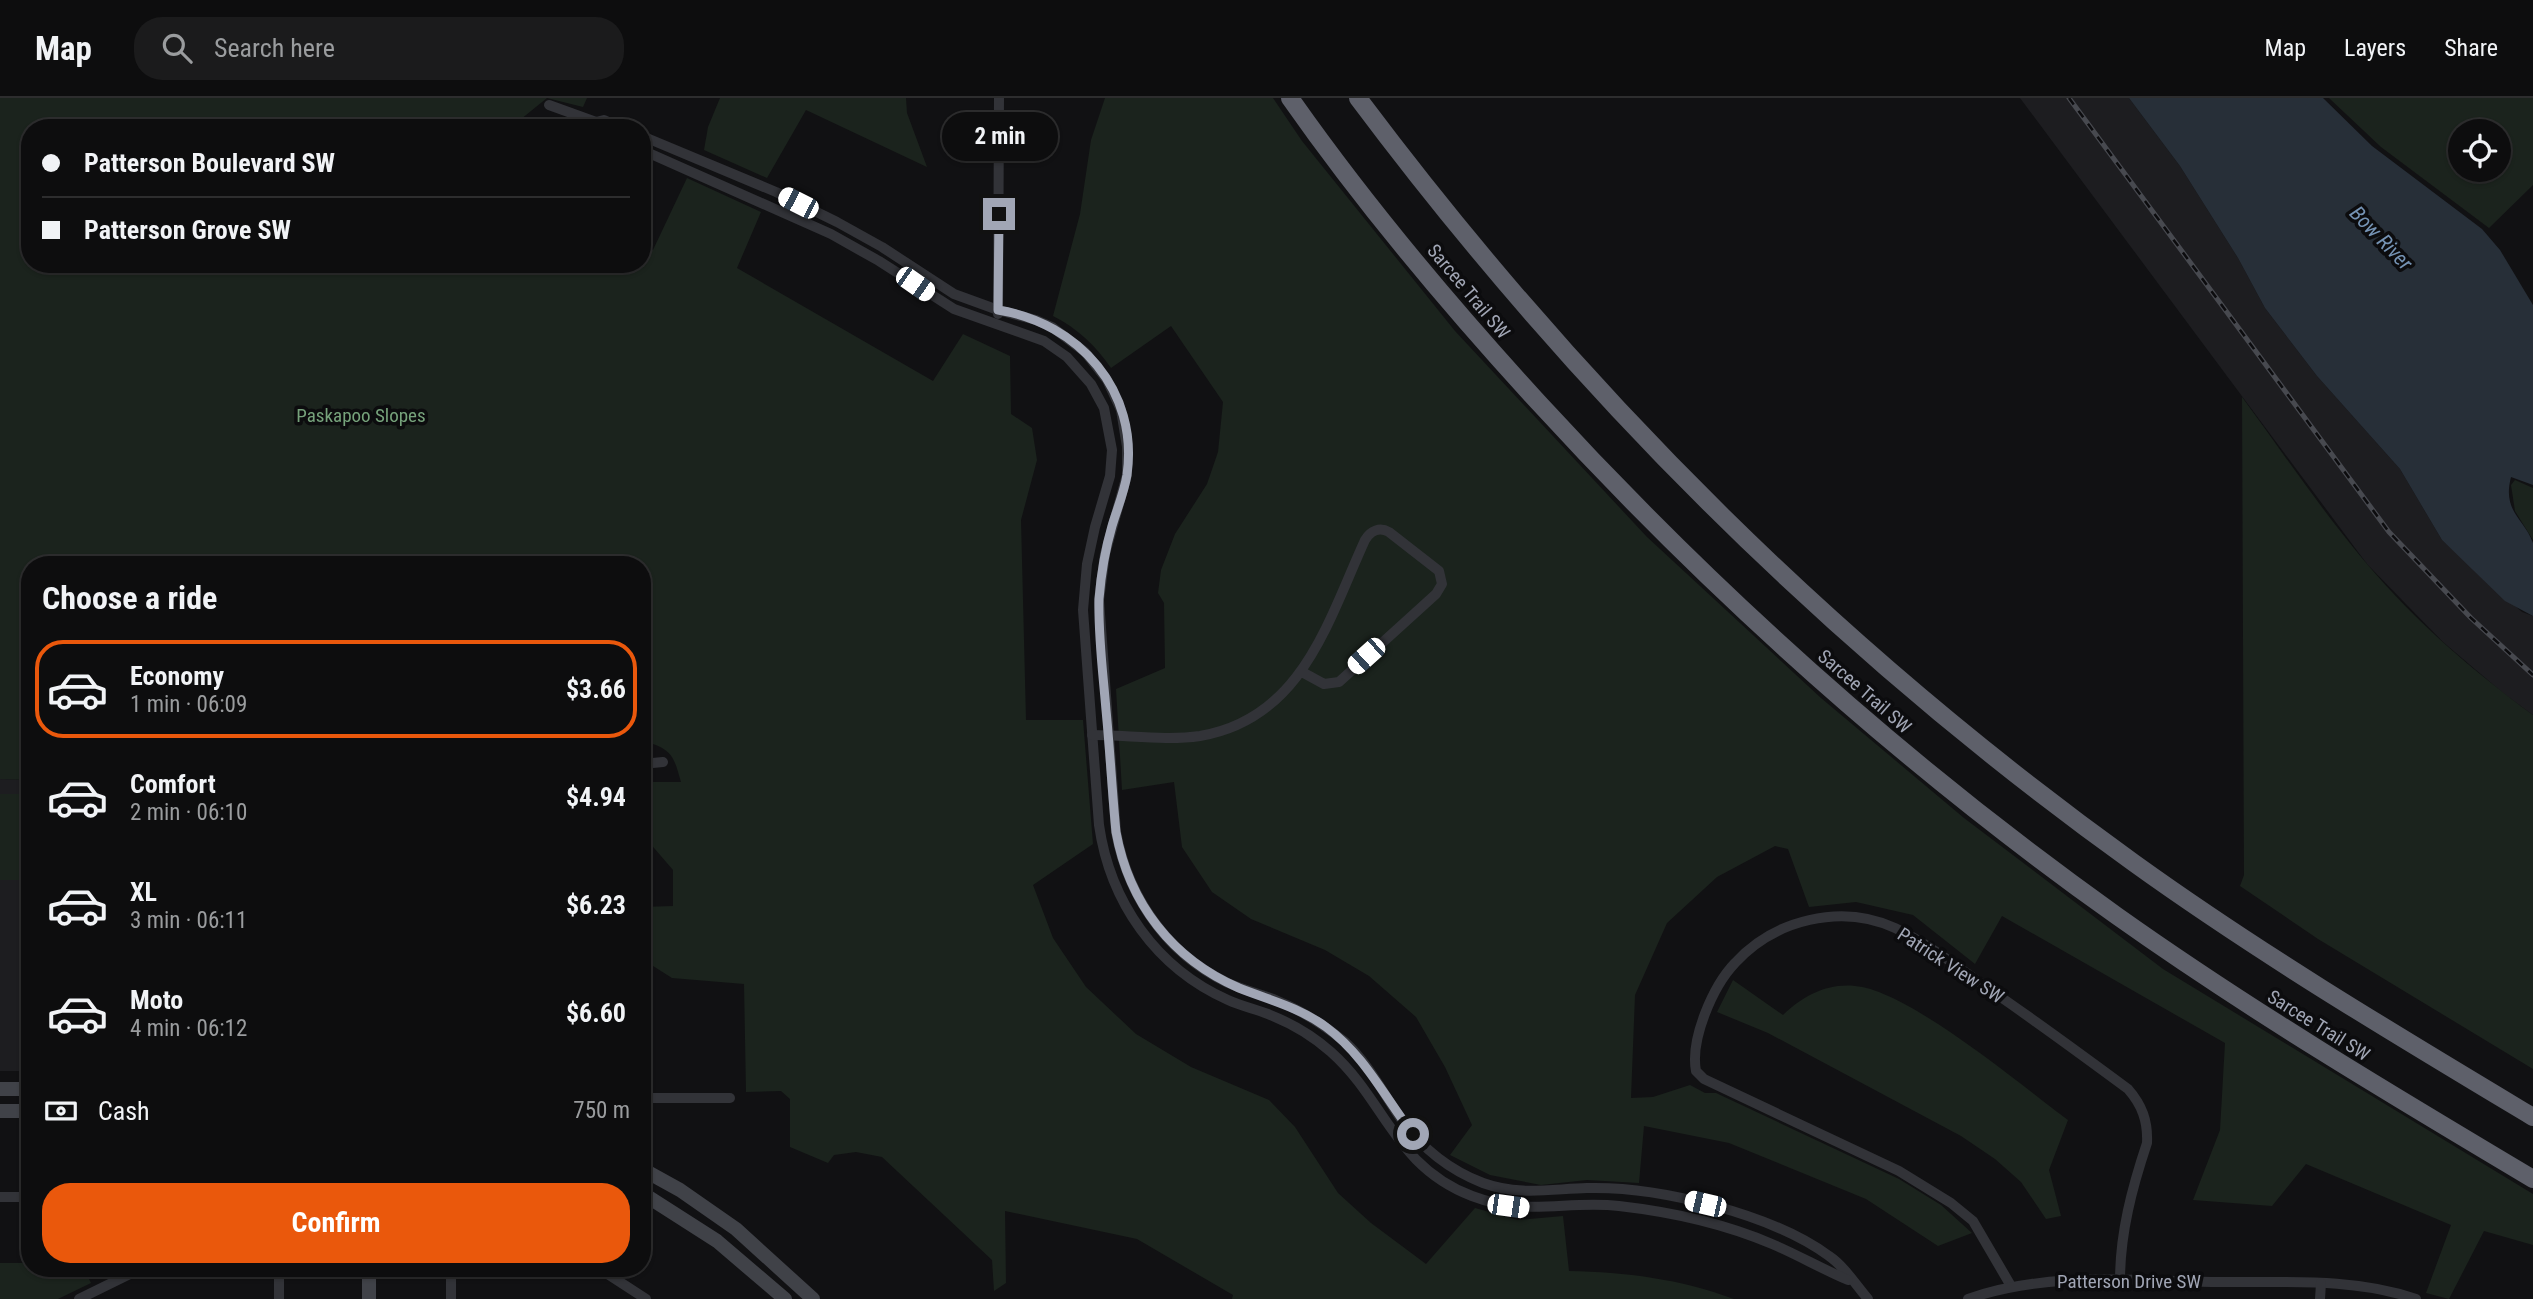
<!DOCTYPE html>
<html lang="en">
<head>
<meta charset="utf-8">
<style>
  :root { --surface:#0d0d0e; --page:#1b1b1c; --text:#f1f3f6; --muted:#9a9c9e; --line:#2d2d2e; --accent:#ea580c }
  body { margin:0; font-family:"Roboto Condensed",sans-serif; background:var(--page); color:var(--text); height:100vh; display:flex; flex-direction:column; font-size:26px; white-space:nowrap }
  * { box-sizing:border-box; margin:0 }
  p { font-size:23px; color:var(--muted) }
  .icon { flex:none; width:38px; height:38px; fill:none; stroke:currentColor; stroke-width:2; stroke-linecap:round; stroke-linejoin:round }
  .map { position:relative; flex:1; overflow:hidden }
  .side { position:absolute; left:21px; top:458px; width:630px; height:721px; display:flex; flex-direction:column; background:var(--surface); border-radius:28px; box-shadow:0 2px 5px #0004,0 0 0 2px var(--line) }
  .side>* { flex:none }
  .banner { position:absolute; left:21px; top:21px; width:630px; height:154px; border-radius:28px; box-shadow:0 2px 5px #0004,0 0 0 2px var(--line); display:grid; align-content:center; height:154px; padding:0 21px; background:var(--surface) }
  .fabs { position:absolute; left:2448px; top:21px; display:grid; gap:14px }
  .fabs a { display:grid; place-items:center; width:63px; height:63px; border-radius:50%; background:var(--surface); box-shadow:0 2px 5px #0004,0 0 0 2px var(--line); font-size:35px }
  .end { position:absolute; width:32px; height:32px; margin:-16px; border:9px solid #a1a6b5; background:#111; box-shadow:0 0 0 4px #111 }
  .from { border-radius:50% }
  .bubble { position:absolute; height:49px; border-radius:24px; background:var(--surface); box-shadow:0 2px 5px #0004,0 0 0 2px var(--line); font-size:23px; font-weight:700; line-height:49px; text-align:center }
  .car { position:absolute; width:21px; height:42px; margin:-21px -10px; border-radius:9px; box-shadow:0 0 5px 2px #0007; background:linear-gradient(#fff 24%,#345 0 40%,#fff 0 76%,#345 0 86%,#fff 0) }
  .banner b { display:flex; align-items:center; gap:24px; height:66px; font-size:26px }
  .banner b+b { border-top:2px solid var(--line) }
  .banner i { width:18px; height:18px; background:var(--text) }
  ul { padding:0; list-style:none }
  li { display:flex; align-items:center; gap:21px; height:98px; margin:0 14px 10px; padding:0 7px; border:4px solid transparent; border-radius:28px }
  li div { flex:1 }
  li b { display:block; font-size:26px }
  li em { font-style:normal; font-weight:700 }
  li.selected { border-color:var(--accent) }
  li>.icon { width:63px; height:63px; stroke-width:1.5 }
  h2 { padding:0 21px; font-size:32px; line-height:84px }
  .pay { display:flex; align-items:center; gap:18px; height:77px; padding:0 21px; font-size:26px }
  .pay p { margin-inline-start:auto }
  .cta { display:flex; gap:14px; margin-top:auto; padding:14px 21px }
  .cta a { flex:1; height:80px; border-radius:28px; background:var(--accent); color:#fff; font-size:28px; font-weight:700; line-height:80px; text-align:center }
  header { display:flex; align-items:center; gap:42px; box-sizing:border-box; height:98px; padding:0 35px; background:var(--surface); border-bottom:2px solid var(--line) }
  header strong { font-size:33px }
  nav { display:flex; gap:38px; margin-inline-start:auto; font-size:24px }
  .search { width:490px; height:63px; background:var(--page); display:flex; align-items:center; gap:18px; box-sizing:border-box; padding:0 24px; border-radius:28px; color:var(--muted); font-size:26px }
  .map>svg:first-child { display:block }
  .built { fill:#1d1d20 }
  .green { fill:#1b231d; fill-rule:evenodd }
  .water { fill:#272f38 }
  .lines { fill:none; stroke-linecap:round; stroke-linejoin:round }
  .street { stroke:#323338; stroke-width:10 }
  .secondary { stroke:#404248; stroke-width:14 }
  .highway { stroke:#5e606a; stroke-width:18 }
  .rail-casing { stroke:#47494f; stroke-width:5 }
  .rail { stroke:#0c0c0e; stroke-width:2.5; stroke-dasharray:8; stroke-linecap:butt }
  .route { stroke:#a1a6b5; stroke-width:9 }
  .labels { text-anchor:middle; stroke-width:7; stroke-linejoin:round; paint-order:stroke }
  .street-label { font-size:19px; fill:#a1a6b5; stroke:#0c0c0e }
  .park-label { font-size:19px; fill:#76a27b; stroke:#0c0c0e }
  .water-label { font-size:21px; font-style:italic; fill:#7593b4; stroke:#0c0c0e }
</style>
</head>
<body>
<header>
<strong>Map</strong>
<div class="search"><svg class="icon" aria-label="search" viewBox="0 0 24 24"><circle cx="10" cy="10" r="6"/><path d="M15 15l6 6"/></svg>Search here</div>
<nav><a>Map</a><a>Layers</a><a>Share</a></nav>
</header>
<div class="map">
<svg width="2533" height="1201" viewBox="0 0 2533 1201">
  <rect width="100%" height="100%" fill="#111113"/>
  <g class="built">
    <path d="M 2020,0 L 2129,0 L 2180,68 L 2238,160 L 2265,210 L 2317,278 L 2400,371 L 2442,442 L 2522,514 L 2533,518 L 2533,617 L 2503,595 L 2443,544 L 2367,466 Z"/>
    <path d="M 0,681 L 30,682 L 30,973 L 0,973 Z"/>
  </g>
  <g class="green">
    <path d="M 0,0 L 587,0 L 583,9 L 547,0 L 510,30 L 30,30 L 30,166 L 642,166 L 642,147 L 653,152 L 687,80 L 761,114 L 737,170 L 933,283 L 963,236 L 1010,258 L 1011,316 L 1032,330 L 1037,362 L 1021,422 L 1026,622 L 1083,622 L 1093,746 L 1033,787 L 1053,840 L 1086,889 L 1136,936 L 1191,969 L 1269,1002 L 1295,1029 L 1338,1095 L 1371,1125 L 1426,1166 L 1475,1110 L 1518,1122 L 1563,1118 L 1569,1173 C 1626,1174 1680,1181 1734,1201 L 1232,1201 L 1233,1197 L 1137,1141 L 1005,1113 L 1006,1185 L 994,1193 L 992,1162 L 882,1059 L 856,1054 L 834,1057 L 828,1065 L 790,1049 L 790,1001 L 781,993 L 746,994 L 744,886 L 672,880 L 642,861 L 642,809 L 673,808 L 673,772 L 642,736 L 642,684 L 681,684 C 675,664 674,653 653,646 L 642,653 L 642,467 L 30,467 L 30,682 L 0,681 Z"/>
    <path d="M 720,0 L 906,0 L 907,15 L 927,69 L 806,12 L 767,80 L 704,52 L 708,29 Z"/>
    <path d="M 1105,0 L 1273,0 L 1302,43 L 1455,233 L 1647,439 L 1821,600 L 1964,720 L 2163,871 L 2533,1096 L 2533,1147 L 2484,1133 L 2449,1201 L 2426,1195 L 2451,1127 L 2306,1066 L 2272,1108 L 2193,1102 L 2220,1032 L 2225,945 L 2002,818 L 1975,866 L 1913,817 L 1856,804 L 1809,809 L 1788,751 L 1775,748 L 1717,779 L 1667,825 L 1635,897 L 1631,1000 L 1653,999 L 1690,987 L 1705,995 L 1716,995 L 1899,1081 L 1941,1107 L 1972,1135 L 1938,1148 L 1866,1101 L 1729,1045 L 1644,1028 L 1639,1085 L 1587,1082 L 1541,1087 L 1490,1077 L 1450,1057 L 1472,1027 L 1445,969 L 1416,919 L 1369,878 L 1325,852 L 1251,821 L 1212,794 L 1182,749 L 1174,684 L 1122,692 L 1116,591 L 1165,570 L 1164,505 L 1158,495 L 1161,472 L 1175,436 L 1207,386 L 1218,354 L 1223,304 L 1171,228 L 1111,270 C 1096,248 1077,230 1053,218 L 1080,116 L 1091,42 Z"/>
    <path d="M 2329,0 L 2533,0 L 2533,87 L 2489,130 L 2381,49 ZM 2460,33 L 2499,33 L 2499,72 L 2460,72 Z"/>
    <path d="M 2242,299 C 2283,355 2322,413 2367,466 C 2415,523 2473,573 2533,617 L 2533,971 L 2318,841 L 2240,788 L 2244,777 Z"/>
    <path d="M 2515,382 L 2533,390 L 2533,442 L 2515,413 L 2511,387 Z"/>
    <rect x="0" y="696" width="30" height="86"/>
    <path d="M 1733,882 L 1783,917 C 1803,898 1827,885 1855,888 C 1908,892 2022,988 2068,1022 L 2049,1072 L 2061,1118 L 2046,1121 L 2021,1084 L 1995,1061 L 1961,1038 L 1768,935 L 1717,914 Z"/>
    <path d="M 0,1165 L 30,1165 L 30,1171 L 84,1171 L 91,1185 L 58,1201 L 0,1201 Z"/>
  </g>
  <path class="water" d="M 2129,0 L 2323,0 L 2372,48 L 2482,131 L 2500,152 L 2533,207 L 2533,387 L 2511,379 C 2502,414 2524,420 2533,445 C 2533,456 2533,503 2533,518 L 2505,503 L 2442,442 L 2400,371 L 2317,278 L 2265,210 L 2238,160 L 2180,68 Z"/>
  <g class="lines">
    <g class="street">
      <path d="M 549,7 L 596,24 L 604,22 L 622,30"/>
      <path d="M 642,38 L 776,94 L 837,124 L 882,149 L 954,196 L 998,212 L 1036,222 L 1052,229 L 1085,254 L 1107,282 L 1121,312 L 1127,349 L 1127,377 L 1105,456 L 1099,502 L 1116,734 C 1128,799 1167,856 1228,885 C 1244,892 1261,896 1278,903 C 1303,913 1324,927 1345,944 C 1369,966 1383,995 1401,1021 C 1422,1050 1449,1072 1483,1085 C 1519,1098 1551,1091 1587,1090 C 1658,1088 1772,1116 1829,1158 C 1844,1168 1856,1187 1868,1201"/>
      <path d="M 642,52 L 831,136 L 879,163 L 954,211 L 1044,243 L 1067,259 L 1091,286 L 1104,310 L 1112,352 L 1110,378 L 1095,429 L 1087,466 L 1083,512 L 1099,727 C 1110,804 1156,870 1228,902 C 1241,908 1255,911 1268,916 C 1291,925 1312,937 1331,954 C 1386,1003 1394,1068 1472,1098 C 1527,1119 1566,1102 1619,1108 C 1672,1114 1723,1125 1772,1146 C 1798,1157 1822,1171 1848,1182"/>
      <path d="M 998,216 L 999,0"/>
      <path d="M 1092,637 C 1128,637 1165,643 1200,638 C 1302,621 1328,523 1365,442 C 1371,432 1380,429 1389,434 L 1439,473 L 1442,486 L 1436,496 L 1339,584 L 1324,586 L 1302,574"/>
      <path d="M 642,666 L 663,664"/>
      <path d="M 642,1000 L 730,1000"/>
      <path d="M 0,1099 L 26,1099"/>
      <path d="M 279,1171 L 279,1201"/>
      <path d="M 600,1171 L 646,1201"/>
      <path d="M 2011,1188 L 1973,1123 L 1951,1105 L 1899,1073 L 1704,981 L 1696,973 C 1690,941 1713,888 1735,865 C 1774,822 1841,805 1895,830 C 1929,846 1959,870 1989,891 C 2036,923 2082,957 2128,991 C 2142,1007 2148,1023 2147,1045 C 2132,1090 2120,1135 2120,1183"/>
      <path d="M 79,1201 L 140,1171"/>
      <path d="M 451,1201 L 451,1171"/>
      <path d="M 1968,1201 C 2047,1173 2133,1183 2216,1184 C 2282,1185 2352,1179 2416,1201"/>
      <path d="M 2320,1201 L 2321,1185"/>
    </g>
    <g class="secondary">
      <path d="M 0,991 L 30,991"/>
      <path d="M 0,1013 L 30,1013"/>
      <path d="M 642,1071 L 680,1092 L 736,1131 L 813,1201"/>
      <path d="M 642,1095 L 717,1143 L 785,1201"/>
      <path d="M 369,1201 L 369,1171"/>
    </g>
    <g class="highway">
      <path d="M 1290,0 C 1365,107 1450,208 1538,304 C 1713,495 1906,668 2117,818 C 2251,913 2392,997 2533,1081"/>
      <path d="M 1358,0 C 1578,294 1836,551 2134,765 C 2262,857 2398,938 2533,1019"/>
    </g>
    <defs>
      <path id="rail" d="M 2069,0 L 2389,434 L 2471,520 L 2533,577"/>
    </defs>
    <use href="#rail" class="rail-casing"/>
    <use href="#rail" class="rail"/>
  </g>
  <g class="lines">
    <path class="route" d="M 999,116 L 998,212 C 1079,225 1139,293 1127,377 C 1124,395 1117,411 1112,428 C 1105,452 1101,476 1099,501 C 1098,538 1103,575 1106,612 C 1110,653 1112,693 1116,734 C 1129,805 1172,861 1239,890 C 1269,902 1299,909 1326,929 C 1364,957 1384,998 1413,1036"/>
  </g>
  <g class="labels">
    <g class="street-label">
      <text transform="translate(1469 193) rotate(50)" y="7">Sarcee Trail SW</text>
      <text transform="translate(1865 593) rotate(41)" y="7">Sarcee Trail SW</text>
      <text transform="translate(1951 867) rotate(33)" y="7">Patrick View SW</text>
      <text transform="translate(2319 927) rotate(32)" y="7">Sarcee Trail SW</text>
      <text x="2129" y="1190">Patterson Drive SW</text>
    </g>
    <g class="park-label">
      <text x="361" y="324">Paskapoo Slopes</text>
    </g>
    <g class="water-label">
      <text transform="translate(2381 140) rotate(46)" y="7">Bow River</text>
    </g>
  </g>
</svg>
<div class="fabs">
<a><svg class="icon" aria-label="locate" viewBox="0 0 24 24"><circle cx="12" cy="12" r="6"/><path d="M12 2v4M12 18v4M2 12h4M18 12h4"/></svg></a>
</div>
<i class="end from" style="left:1413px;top:1036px"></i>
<i class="end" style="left:999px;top:116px"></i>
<div class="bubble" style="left:942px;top:14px;width:116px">2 min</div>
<i class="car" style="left:798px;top:105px;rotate:297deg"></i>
<i class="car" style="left:915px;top:186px;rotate:125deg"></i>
<i class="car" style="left:1366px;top:558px;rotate:228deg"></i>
<i class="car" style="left:1705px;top:1106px;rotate:283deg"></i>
<i class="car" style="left:1508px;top:1108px;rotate:98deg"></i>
<div class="banner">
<b><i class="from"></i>Patterson Boulevard SW</b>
<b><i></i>Patterson Grove SW</b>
</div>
<section class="side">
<h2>Choose a ride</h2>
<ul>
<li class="selected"><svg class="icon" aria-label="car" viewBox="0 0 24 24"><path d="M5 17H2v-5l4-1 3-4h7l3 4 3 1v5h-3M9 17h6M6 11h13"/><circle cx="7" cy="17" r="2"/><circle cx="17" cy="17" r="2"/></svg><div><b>Economy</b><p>1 min · 06:09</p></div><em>$3.66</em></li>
<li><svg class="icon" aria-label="car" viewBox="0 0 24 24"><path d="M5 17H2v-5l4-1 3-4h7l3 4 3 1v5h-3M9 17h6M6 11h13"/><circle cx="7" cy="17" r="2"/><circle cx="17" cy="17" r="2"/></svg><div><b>Comfort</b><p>2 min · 06:10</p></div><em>$4.94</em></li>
<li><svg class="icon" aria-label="car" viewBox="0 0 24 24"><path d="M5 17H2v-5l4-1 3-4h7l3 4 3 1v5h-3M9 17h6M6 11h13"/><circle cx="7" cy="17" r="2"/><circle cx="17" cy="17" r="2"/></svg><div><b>XL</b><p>3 min · 06:11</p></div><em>$6.23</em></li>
<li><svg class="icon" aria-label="car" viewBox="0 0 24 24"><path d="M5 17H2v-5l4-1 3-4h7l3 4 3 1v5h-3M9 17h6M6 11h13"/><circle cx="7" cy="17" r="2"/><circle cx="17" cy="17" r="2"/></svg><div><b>Moto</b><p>4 min · 06:12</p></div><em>$6.60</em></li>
</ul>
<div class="pay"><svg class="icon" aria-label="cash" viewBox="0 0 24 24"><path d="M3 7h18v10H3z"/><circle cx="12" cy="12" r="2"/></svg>Cash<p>750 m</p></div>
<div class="cta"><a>Confirm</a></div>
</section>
</div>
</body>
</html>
